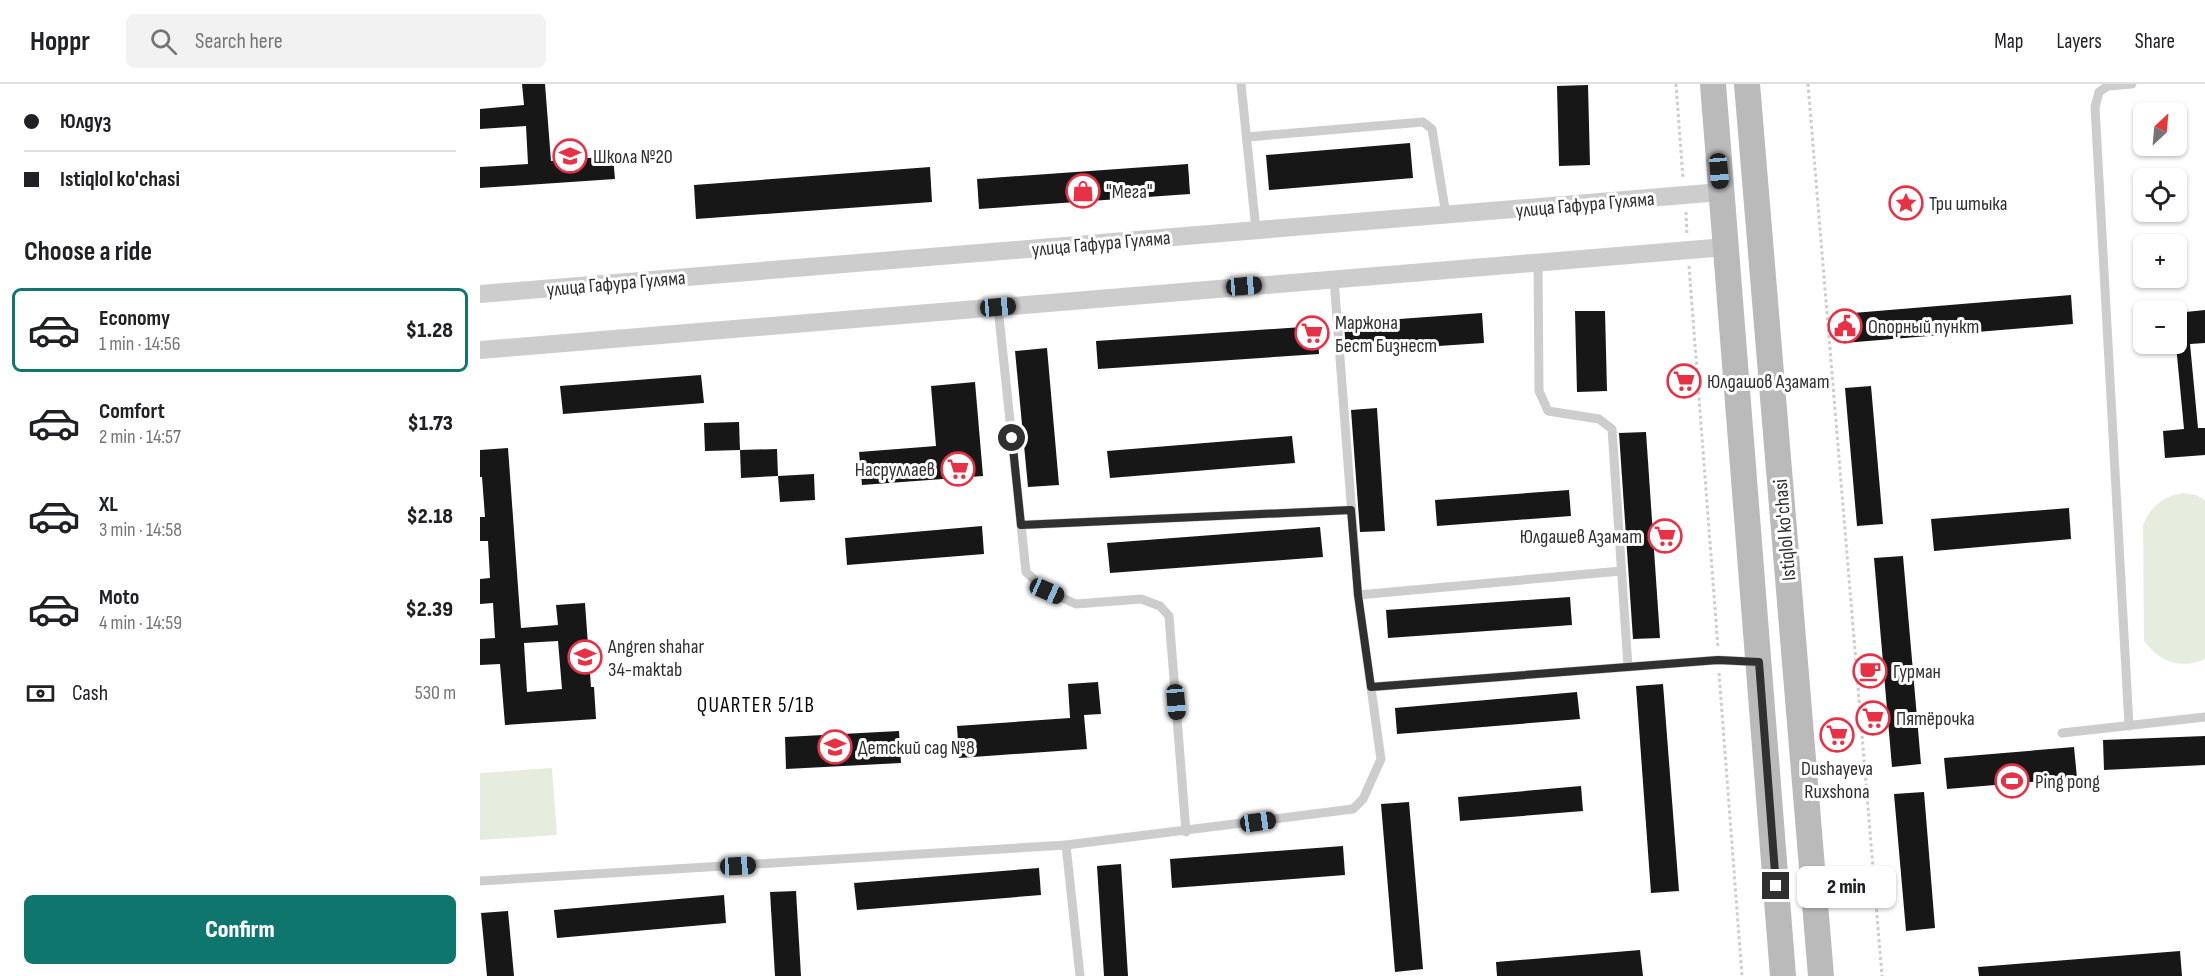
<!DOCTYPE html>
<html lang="en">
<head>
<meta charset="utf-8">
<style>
  :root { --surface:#fff; --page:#f2f2f2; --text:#202124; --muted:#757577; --line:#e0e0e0; --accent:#0f766e }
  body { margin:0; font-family:"Sofia Sans Condensed",sans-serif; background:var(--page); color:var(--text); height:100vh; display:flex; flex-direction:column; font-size:22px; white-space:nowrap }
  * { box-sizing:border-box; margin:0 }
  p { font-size:20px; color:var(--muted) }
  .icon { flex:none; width:33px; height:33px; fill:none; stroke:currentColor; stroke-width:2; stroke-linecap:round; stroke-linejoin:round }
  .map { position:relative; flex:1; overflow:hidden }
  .side { display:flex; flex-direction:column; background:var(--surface); width:480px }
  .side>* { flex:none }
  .guide { display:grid; align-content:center; height:132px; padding:0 24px; background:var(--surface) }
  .needle { width:39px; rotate:26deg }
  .fabs { position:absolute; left:1653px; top:18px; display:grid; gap:12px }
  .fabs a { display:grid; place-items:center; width:54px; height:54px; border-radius:9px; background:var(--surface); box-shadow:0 2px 4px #0004; font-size:30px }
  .end { position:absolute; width:27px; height:27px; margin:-14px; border:8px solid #303030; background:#fff; box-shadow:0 0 0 3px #fff }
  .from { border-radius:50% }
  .bubble { position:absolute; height:42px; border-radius:9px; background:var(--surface); box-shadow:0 2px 4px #0004; font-size:20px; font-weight:800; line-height:42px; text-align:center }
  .car { position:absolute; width:18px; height:36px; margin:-18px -9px; border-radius:8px; box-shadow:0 0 4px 2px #0007; background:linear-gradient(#222 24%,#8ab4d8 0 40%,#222 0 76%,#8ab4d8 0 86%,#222 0) }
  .guide b { display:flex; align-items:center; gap:21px; height:57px; font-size:22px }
  .guide b+b { border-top:2px solid var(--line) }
  .guide i { width:15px; height:15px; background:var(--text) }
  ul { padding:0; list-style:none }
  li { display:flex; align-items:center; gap:18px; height:84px; margin:0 12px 9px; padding:0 12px; border:3px solid transparent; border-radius:9px }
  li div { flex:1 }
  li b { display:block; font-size:22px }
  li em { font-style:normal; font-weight:800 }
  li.selected { border-color:var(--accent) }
  li>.icon { width:54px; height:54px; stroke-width:1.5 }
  h2 { padding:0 24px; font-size:27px; line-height:72px }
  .pay { display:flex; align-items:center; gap:15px; height:66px; padding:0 24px; font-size:22px }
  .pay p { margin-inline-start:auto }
  .button { display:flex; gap:12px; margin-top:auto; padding:12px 24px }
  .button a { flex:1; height:69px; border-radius:9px; background:var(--accent); color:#fff; font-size:24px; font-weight:800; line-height:69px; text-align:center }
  header { display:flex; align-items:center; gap:36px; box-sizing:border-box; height:84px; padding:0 30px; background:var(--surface); border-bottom:2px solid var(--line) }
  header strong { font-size:28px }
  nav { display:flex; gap:33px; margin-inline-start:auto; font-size:21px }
  .search { width:420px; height:54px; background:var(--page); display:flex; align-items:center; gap:15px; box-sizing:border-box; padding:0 21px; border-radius:9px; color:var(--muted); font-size:22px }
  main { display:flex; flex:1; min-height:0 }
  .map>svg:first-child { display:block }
  .green { fill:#e7edde }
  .building { fill:#171717; fill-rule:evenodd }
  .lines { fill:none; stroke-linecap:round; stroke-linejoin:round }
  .path { stroke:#cdcdcd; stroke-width:3; stroke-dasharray:3 3; stroke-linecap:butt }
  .lane { stroke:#cdcdcd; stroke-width:9 }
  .street { stroke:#cdcdcd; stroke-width:18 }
  .secondary { stroke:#bababa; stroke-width:26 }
  .route { stroke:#303030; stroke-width:8 }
  .labels { text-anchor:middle; stroke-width:6; stroke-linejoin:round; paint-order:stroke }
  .poi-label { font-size:20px; fill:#303030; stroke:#fff; text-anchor:start }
  .street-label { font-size:20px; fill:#303030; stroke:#fff }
  .neighbourhood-label { font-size:21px; letter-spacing:1.5px; fill:#000; stroke:#fff }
</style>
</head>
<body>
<header>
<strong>Hoppr</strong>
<div class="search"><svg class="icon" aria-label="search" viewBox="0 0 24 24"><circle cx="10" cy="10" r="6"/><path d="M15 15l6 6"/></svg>Search here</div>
<nav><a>Map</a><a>Layers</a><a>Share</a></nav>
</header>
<main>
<section class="side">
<div class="guide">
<b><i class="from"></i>Юлдуз</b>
<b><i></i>Istiqlol ko'chasi</b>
</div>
<h2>Choose a ride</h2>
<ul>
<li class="selected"><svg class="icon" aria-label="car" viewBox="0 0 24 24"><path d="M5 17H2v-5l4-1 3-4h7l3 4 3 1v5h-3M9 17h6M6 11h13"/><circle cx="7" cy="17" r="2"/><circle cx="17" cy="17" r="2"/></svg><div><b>Economy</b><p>1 min · 14:56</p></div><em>$1.28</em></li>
<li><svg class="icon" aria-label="car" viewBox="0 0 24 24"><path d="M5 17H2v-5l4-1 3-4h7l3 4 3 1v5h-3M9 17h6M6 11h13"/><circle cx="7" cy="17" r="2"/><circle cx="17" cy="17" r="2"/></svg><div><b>Comfort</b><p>2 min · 14:57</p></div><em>$1.73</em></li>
<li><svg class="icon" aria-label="car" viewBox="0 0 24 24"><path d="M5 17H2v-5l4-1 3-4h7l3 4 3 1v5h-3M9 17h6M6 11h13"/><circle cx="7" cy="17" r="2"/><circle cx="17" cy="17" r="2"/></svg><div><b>XL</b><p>3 min · 14:58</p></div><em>$2.18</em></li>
<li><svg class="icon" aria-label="car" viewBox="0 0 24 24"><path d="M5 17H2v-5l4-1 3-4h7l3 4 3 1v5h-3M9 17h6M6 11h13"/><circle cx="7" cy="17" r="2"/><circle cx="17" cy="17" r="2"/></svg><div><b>Moto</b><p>4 min · 14:59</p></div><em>$2.39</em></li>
</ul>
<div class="pay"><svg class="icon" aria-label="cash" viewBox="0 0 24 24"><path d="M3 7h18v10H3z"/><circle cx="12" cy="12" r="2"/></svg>Cash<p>530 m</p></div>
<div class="button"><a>Confirm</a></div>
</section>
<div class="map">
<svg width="1725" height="892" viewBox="0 0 1725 892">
  <rect width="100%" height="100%" fill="#fff"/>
  <g class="green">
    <path d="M 1703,409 L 1716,411 L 1725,416 L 1725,575 C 1700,586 1680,578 1664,557 L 1663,441 C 1671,422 1682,413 1703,409 Z"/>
    <path d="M 72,684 L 77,751 L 0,756 L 0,689 Z"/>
  </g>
  <g class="building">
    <path d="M 42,0 L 65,0 L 71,77 L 133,72 L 135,95 L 0,104 L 0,83 L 48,80 L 46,42 L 0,45 L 0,25 L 44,21 Z"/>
    <path d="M 1108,1 L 1110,81 L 1079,82 L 1077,2 Z"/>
    <path d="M 930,59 L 933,94 L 789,106 L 786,71 Z"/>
    <path d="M 708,80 L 710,110 L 499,125 L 497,95 Z"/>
    <path d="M 450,83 L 452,118 L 216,135 L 214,101 Z"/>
    <path d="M 1591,211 L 1593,240 L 1364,259 L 1361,230 Z"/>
    <path d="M 1725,226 L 1725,259 L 1710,260 L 1718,344 L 1725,344 L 1725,371 L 1685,374 L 1683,347 L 1704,345 L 1696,261 L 1696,229 Z"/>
    <path d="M 1095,227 L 1125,227 L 1127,307 L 1097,308 Z"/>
    <path d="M 1002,229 L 1004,259 L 866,268 L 864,239 Z"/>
    <path d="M 837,242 L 839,270 L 618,285 L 616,257 Z"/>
    <path d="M 567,264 L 579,401 L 548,403 L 535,267 Z"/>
    <path d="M 221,291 L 224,319 L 83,330 L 80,302 Z"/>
    <path d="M 495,298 L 503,392 L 382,401 L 379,368 L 456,362 L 451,302 Z"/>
    <path d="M 1391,302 L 1403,440 L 1377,442 L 1365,304 Z"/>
    <path d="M 897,324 L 905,447 L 880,448 L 871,326 Z"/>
    <path d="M 259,338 L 260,366 L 225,367 L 224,339 Z"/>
    <path d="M 1166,348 L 1180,554 L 1153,555 L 1139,349 Z"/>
    <path d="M 812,352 L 815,379 L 630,394 L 627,367 Z"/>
    <path d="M 28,364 L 41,544 L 78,541 L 76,521 L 105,519 L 111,603 L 114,603 L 116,635 L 25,641 L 20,580 L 0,581 L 0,555 L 15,554 L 13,519 L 0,520 L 0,495 L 10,494 L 8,457 L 0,457 L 0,433 L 5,433 L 2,393 L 0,393 L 0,366 ZM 78,557 L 82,605 L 47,608 L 44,559 Z"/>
    <path d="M 297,365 L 298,392 L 261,394 L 260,366 Z"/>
    <path d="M 334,390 L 335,416 L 300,418 L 298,392 Z"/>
    <path d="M 1089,406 L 1091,432 L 957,442 L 955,416 Z"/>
    <path d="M 1589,424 L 1591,455 L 1454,467 L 1451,435 Z"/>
    <path d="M 502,442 L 504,470 L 367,481 L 365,454 Z"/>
    <path d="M 840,443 L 843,473 L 630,489 L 627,459 Z"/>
    <path d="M 1423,472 L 1441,680 L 1412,683 L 1394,474 Z"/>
    <path d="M 1090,513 L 1092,541 L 908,554 L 906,526 Z"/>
    <path d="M 618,598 L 621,630 L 604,631 L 607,665 L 479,674 L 477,642 L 590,634 L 588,600 Z"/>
    <path d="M 1183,600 L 1199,807 L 1171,809 L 1156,602 Z"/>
    <path d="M 1097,608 L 1100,635 L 917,650 L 915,624 Z"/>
    <path d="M 419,647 L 421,679 L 306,685 L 305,653 Z"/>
    <path d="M 1725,652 L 1725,681 L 1624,686 L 1623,656 Z"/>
    <path d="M 1594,663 L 1597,694 L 1467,705 L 1464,674 Z"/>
    <path d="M 1101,702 L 1103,727 L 980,737 L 978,713 Z"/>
    <path d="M 1444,708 L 1455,844 L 1426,847 L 1414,710 Z"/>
    <path d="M 929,718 L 943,885 L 915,888 L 901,720 Z"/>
    <path d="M 863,762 L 865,791 L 692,804 L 690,775 Z"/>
    <path d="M 641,780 L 648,892 L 624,892 L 617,782 Z"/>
    <path d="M 559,784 L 561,811 L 377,826 L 374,799 Z"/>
    <path d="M 316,807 L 321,892 L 295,892 L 290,808 Z"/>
    <path d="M 244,811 L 246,839 L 77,854 L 74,826 Z"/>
    <path d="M 28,827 L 34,892 L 7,892 L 1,829 Z"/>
    <path d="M 1160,866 L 1163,892 L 1017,892 L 1016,878 Z"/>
    <path d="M 1700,867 L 1702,892 L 1499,892 L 1498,883 Z"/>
  </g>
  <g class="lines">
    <g class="path">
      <path d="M 1196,0 L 1203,94"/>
      <path d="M 1328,0 L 1402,892"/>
      <path d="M 1206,128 L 1207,151"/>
      <path d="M 1209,182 L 1238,564"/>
      <path d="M 1239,589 L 1262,892"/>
    </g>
    <g class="lane">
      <path d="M 761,0 L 776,146"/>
      <path d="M 767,53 L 943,38 L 952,45 L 966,131"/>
      <path d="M 1058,178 L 1059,307 L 1068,327 L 1119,335 L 1132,345 L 1148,583"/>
      <path d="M 518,223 L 546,488 L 567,507 L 596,520 L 661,515 L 680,522 L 689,532 L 706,748"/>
      <path d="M 541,441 L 871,426"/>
      <path d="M 878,511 L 1141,487"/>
      <path d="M 891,603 L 1238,576 L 1277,578"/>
      <path d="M 1649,642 L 1615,23 L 1619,8 L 1628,2 L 1652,0"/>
      <path d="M 1582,649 L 1725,633"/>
      <path d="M 586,761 L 600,892"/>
      <path d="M 0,797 L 586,761 L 873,725 L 883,715 L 901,675 L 878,511 L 854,195"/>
    </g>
    <g class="street">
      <path d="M 0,210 L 1241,108"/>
      <path d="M 0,266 L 1246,163"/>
    </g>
    <g class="secondary">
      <path d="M 1233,0 L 1303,892"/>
      <path d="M 1267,0 L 1341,892"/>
    </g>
  </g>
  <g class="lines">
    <path class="route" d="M 532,354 L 541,441 L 871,426 L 878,511 L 891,603 L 1238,576 L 1279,578 L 1296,802"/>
  </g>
  <defs>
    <symbol id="school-ring" viewBox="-11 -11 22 22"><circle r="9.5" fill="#fff" stroke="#e83144" stroke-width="1.5"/><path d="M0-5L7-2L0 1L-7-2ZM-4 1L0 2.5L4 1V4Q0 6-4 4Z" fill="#e83144"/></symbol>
    <symbol id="shop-ring" viewBox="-11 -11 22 22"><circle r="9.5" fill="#fff" stroke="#e83144" stroke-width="1.5"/><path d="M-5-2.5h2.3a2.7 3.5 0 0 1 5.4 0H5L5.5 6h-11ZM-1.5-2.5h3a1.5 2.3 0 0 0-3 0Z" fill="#e83144"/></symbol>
    <symbol id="sight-ring" viewBox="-11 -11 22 22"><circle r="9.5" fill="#fff" stroke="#e83144" stroke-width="1.5"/><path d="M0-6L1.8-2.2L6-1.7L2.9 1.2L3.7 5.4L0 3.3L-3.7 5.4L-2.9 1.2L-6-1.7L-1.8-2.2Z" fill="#e83144"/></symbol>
    <symbol id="civic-ring" viewBox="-11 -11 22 22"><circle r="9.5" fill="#fff" stroke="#e83144" stroke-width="1.5"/><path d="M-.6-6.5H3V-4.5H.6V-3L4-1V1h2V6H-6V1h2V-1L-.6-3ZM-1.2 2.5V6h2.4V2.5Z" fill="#e83144"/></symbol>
    <symbol id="supermarket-ring" viewBox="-11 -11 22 22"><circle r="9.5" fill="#fff" stroke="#e83144" stroke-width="1.5"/><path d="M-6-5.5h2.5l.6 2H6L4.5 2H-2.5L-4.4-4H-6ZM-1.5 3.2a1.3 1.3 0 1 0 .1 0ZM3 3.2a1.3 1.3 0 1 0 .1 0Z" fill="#e83144"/></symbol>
    <symbol id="cafe-ring" viewBox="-11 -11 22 22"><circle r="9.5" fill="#fff" stroke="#e83144" stroke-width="1.5"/><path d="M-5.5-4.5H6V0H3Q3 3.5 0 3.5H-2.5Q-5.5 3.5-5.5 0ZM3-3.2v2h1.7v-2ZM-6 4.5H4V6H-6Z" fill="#e83144"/></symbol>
    <symbol id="stadium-ring" viewBox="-11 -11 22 22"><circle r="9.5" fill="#fff" stroke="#e83144" stroke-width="1.5"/><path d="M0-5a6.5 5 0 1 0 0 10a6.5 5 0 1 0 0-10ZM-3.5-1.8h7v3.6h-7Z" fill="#e83144"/></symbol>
  </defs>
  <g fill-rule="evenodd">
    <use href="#school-ring" x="71" y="53" width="38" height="38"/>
    <use href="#shop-ring" x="584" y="88" width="38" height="38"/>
    <use href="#sight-ring" x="1407" y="100" width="38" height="38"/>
    <use href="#civic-ring" x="1346" y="223" width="38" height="38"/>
    <use href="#supermarket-ring" x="813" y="230" width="38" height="38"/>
    <use href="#supermarket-ring" x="1185" y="278" width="38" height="38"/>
    <use href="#supermarket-ring" x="459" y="366" width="38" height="38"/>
    <use href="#supermarket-ring" x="1166" y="433" width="38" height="38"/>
    <use href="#school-ring" x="86" y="554" width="38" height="38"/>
    <use href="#cafe-ring" x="1371" y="568" width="38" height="38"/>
    <use href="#supermarket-ring" x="1374" y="615" width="38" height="38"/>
    <use href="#supermarket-ring" x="1338" y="632" width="38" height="38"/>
    <use href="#school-ring" x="336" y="644" width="38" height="38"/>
    <use href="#stadium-ring" x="1513" y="678" width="38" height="38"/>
  </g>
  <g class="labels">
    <g class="poi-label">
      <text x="113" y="79">Школа №20</text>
      <text x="626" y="114">"Мега"</text>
      <text x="1449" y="126">Три штыка</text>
      <text x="855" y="245">Маржона<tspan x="855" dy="23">Бест Бизнест</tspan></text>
      <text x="1388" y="249">Опорный пункт</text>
      <text x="1227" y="304">Юлдашов Азамат</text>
      <text x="455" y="392" text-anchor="end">Насруллаев</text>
      <text x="1162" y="459" text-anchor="end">Юлдашев Азамат</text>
      <text x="128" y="569">Angren shahar<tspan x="128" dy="23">34-maktab</tspan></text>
      <text x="1413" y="594">Гурман</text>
      <text x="1416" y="641">Пятёрочка</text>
      <text x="378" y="670">Детский сад №8</text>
      <text x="1357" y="691" text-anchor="middle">Dushayeva<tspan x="1357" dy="23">Ruxshona</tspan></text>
      <text x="1555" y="704">Ping pong</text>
    </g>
    <g class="street-label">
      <text transform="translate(1105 120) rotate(-5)" y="7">улица Гафура Гуляма</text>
      <text transform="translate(621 159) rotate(-5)" y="7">улица Гафура Гуляма</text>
      <text transform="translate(136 199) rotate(-5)" y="7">улица Гафура Гуляма</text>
      <text transform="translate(1304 446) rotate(-95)" y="7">Istiqlol ko'chasi</text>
    </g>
    <g class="neighbourhood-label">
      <text x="276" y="628">QUARTER 5/1B</text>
    </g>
  </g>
</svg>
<div class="fabs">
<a><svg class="needle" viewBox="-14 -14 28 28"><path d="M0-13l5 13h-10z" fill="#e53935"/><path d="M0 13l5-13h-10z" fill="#757577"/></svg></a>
<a><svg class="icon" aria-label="locate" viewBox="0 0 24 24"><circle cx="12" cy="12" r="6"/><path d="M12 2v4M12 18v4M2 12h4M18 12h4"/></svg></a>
<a>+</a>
<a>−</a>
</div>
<i class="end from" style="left:532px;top:354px"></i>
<i class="end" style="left:1296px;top:802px"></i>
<div class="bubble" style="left:1317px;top:782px;width:99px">2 min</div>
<i class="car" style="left:1239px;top:87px;rotate:175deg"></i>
<i class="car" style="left:764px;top:202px;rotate:85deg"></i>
<i class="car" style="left:518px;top:223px;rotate:85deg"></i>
<i class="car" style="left:567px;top:507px;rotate:114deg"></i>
<i class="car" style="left:696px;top:618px;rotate:175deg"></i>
<i class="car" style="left:778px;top:738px;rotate:82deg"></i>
<i class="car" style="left:258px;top:782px;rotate:87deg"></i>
</div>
</main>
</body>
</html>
